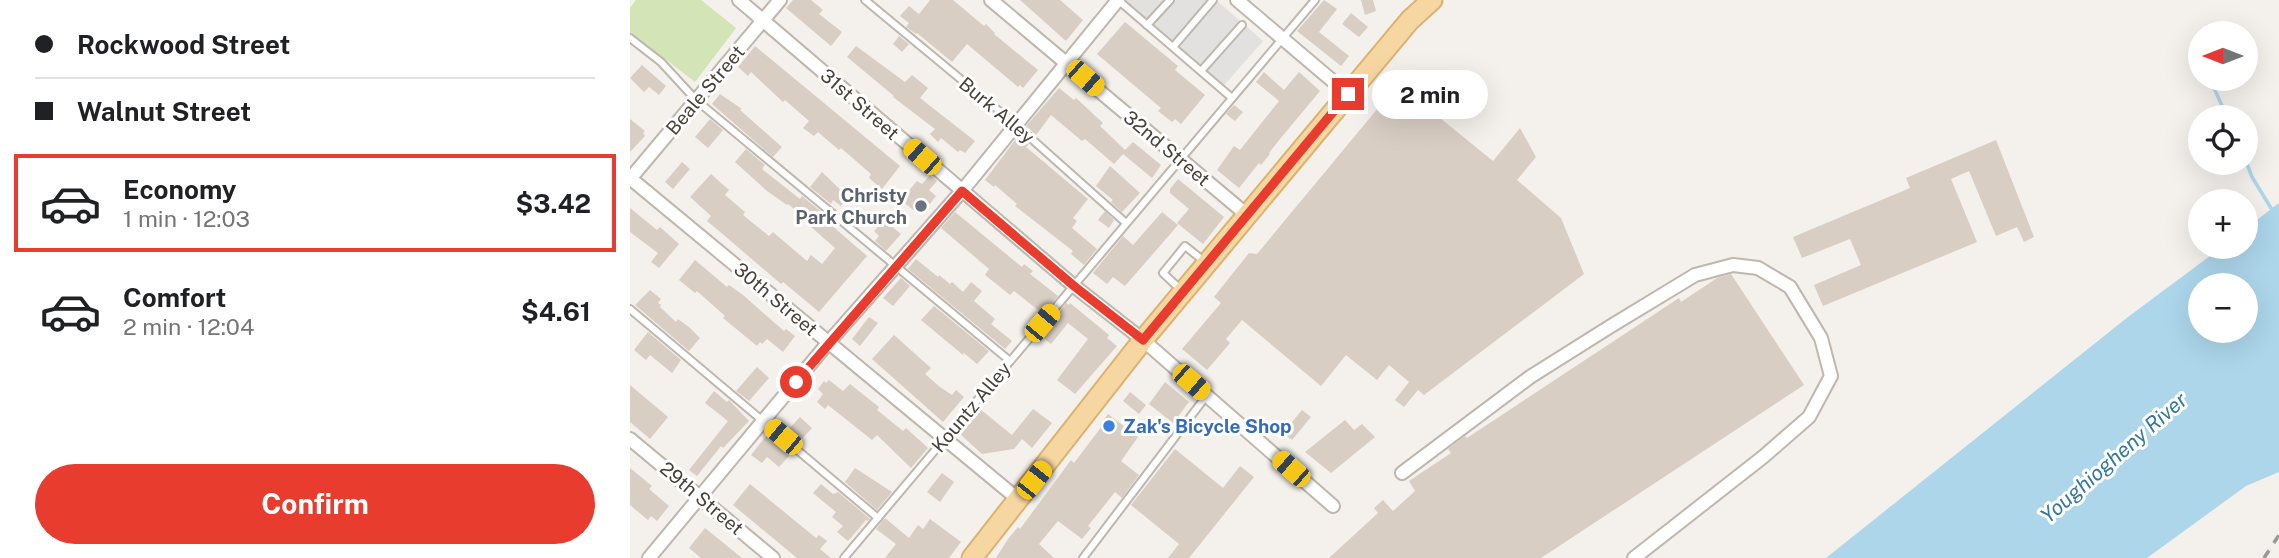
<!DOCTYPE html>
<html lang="en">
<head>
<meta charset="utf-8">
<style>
  :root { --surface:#fff; --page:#f2f2f2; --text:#202124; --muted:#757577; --line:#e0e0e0; --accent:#e83c2e }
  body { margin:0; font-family:"Public Sans",sans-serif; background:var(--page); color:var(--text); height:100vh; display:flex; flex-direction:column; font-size:26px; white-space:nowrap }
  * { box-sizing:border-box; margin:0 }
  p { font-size:23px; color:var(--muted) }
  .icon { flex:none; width:38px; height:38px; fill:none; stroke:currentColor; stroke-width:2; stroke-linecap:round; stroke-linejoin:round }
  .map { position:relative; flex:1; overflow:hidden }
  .drawer { display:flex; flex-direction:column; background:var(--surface); width:630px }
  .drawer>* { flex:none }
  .banner { display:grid; align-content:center; height:154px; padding:0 35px; background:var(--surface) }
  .needle { width:46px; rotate:270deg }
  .buttons { position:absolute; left:1558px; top:21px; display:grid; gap:14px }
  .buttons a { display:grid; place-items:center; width:70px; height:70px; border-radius:50%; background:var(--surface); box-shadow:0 7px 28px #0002; font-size:35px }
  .end { position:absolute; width:32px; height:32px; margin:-16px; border:9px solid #e83c2e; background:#fff; box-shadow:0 0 0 4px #fff }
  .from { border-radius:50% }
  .bubble { position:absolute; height:49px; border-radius:24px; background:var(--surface); box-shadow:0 7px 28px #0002; font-size:23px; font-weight:700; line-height:49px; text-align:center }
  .car { position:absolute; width:21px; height:42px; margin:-21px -10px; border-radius:9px; box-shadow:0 0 5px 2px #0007; background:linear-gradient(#f5c518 24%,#345 0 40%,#f5c518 0 76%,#345 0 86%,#f5c518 0) }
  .banner b { display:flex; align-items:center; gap:24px; height:66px; font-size:26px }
  .banner b+b { border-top:2px solid var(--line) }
  .banner i { width:18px; height:18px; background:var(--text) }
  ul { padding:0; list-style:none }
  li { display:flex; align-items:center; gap:21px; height:98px; margin:0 14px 10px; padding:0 21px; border:4px solid transparent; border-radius:0px }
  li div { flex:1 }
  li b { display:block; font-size:26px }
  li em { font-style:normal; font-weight:700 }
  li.current { border-color:var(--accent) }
  li>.icon { width:63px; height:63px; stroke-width:1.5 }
  .primary-button { display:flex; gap:14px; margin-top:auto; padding:14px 35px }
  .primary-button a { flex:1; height:80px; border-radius:42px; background:var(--accent); color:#fff; font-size:28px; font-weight:700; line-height:80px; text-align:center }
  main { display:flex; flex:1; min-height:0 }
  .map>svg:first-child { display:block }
  .green { fill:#d3e4b7 }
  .parking { fill:#e3e1df }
  .water { fill:#add6eb; fill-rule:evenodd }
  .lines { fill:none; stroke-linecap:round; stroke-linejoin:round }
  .stream { stroke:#add6eb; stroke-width:3.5 }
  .building { fill:#d8cec4 }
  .lane-casing { stroke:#bfb7ae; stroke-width:10 }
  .street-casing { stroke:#bfb7ae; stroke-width:16 }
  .primary-casing { stroke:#dab372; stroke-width:23 }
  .lane { stroke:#fff; stroke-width:6 }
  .street { stroke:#fff; stroke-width:12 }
  .primary { stroke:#f6d7a2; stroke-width:19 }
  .rail { stroke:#989898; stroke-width:3.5; stroke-dasharray:9 9; stroke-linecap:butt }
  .route { stroke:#e83c2e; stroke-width:9 }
  .worship-dot { fill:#6b7280; stroke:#fff; stroke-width:2.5 }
  .shop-dot { fill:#3f7fe0; stroke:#fff; stroke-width:2.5 }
  .labels { text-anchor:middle; stroke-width:6; stroke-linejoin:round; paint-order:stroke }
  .street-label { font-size:19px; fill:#474139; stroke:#fff }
  .worship-label { font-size:19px; font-weight:bold; fill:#5b616d; stroke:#fff; text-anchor:end }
  .shop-label { font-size:19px; font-weight:bold; fill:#366cbe; stroke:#fff; text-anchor:start }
  .water-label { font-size:21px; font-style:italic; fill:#36789c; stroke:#fff }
</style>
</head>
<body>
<main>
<section class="drawer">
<div class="banner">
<b><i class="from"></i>Rockwood Street</b>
<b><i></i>Walnut Street</b>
</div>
<ul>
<li class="current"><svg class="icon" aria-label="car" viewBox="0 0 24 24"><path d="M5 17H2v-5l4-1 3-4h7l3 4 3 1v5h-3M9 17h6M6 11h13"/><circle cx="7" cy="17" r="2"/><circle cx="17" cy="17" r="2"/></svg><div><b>Economy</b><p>1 min · 12:03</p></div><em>$3.42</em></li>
<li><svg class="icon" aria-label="car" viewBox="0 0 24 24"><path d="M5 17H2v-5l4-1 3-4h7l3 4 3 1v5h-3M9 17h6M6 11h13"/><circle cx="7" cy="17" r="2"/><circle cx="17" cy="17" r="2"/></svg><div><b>Comfort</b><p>2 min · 12:04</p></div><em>$4.61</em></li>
</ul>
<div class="primary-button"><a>Confirm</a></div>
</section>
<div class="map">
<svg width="1649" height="558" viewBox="0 0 1649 558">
  <rect width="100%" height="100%" fill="#f4f0eb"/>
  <path class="green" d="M 6,0 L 71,0 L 106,28 L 65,82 L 0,32 L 0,8 Z"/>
  <path class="parking" d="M 491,0 L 586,0 L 633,41 L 589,91 L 489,3 Z"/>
  <path class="water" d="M 1649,203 L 1649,472 L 1616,486 L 1517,558 L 1196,558 L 1498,317 L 1592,247 L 1615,247 L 1615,229 ZM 1570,285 L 1615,285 L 1615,331 L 1570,331 Z"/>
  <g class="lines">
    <g class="stream">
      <path d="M 1580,79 L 1597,117"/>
      <path d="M 1615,159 L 1622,177 L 1644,213"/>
    </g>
  </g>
  <g class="building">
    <path d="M 163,0 L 181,0 L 193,10 L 189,14 L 212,32 L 201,46 L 156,8 Z"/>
    <path d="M 300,0 L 323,0 L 354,26 L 356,24 L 365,33 L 364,34 L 408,70 L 393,88 L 390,85 L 388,87 L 337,44 L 322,62 L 287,33 L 286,34 L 276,27 L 279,23 L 270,16 L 279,6 L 289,14 Z"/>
    <path d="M 390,0 L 430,0 L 453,20 L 436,41 Z"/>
    <path d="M 694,0 L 707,9 L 689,32 L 719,56 L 711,66 L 667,31 Z"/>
    <path d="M 731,0 L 743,0 L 746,11 L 735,15 Z"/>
    <path d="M 721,13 L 738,27 L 729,37 L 712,24 Z"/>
    <path d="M 495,22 L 548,66 L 545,70 L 575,95 L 551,124 L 545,119 L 542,122 L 528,111 L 531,108 L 467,54 Z"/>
    <path d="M 269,36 L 279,44 L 272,52 L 263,44 Z"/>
    <path d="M 125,46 L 270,166 L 252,189 L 239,178 L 241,174 L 211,148 L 209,150 L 188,132 L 184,136 L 173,128 L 179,121 L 155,100 L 153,102 L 121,72 L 118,76 L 108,67 Z"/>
    <path d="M 226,46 L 275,82 L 282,75 L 298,88 L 290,98 L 345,141 L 335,153 L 330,150 L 328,152 L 311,138 L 308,142 L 300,134 L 305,129 L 263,97 L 264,96 L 217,57 Z"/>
    <path d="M 12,65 L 36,86 L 29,95 L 19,87 L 14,92 L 0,78 Z"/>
    <path d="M 634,72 L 654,90 L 669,72 L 690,91 L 650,139 L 639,153 L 640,154 L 631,165 L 629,163 L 609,188 L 587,170 L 604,146 L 610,150 L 649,101 L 626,82 Z"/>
    <path d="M 768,84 L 863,161 L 890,128 L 906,157 L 887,180 L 931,218 L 954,274 L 794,395 L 788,390 L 774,407 L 765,400 L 779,382 L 759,365 L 747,380 L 716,355 L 691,386 L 612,320 L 596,339 L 600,343 L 577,370 L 552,349 L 591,303 L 584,297 L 619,253 L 627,254 Z"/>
    <path d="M 429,88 L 444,100 L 446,98 L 473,123 L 470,126 L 495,150 L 503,142 L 531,165 L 522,178 L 493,154 L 484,164 L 455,139 L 452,141 L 421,115 L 406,135 L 396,126 Z"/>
    <path d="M 90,94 L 112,109 L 110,110 L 152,147 L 143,157 L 82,104 Z"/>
    <path d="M 604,105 L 613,112 L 605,121 L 596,114 Z"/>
    <path d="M 0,119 L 15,131 L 13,133 L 15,136 L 0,152 Z"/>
    <path d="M 80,119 L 93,130 L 78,148 L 65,137 Z"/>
    <path d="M 389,135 L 399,144 L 396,147 L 458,199 L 443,218 L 447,221 L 442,228 L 467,249 L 454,265 L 441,254 L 443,251 L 385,206 L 387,204 L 365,185 L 364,187 L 355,180 Z"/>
    <path d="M 1366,140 L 1404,237 L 1394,242 L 1387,227 L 1366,236 L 1339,171 L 1321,179 L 1347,242 L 1193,306 L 1184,285 L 1231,265 L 1220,239 L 1172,258 L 1163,237 L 1280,188 L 1276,178 Z"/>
    <path d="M 116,149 L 135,165 L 132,169 L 170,199 L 172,196 L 194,214 L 192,217 L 237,256 L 189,312 L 153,282 L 151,284 L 89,231 L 77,221 L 81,216 L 60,197 L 81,174 L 99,190 L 95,195 L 115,212 L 113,215 L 139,236 L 143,232 L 177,261 L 181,255 L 192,264 L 205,248 L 172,219 L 174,217 L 158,204 L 157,205 L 137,191 L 105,162 Z"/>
    <path d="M 52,162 L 60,169 L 43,189 L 35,182 Z"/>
    <path d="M 480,166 L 510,193 L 492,212 L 481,202 L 483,200 L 466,186 Z"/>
    <path d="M 192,172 L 218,197 L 211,206 L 203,200 L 201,204 L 180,187 Z"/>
    <path d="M 300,175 L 307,181 L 299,190 L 306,196 L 300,204 L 297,201 L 287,213 L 271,200 L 287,181 L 292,184 Z"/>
    <path d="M 548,179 L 594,217 L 573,244 L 547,223 L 559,209 L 540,193 L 540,189 Z"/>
    <path d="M 0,208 L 27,230 L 30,227 L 49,244 L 29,268 L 21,262 L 28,253 L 0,232 Z"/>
    <path d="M 475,211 L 484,220 L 479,228 L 468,220 Z"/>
    <path d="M 325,212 L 392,267 L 394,264 L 403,271 L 400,274 L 428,296 L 413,314 L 384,291 L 380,295 L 355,275 L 359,269 L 311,228 Z"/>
    <path d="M 532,212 L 548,225 L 495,286 L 483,277 L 477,284 L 463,273 L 493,236 L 503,245 Z"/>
    <path d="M 254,220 L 271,234 L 256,251 L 245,241 L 249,236 L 244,231 Z"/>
    <path d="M 286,259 L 308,277 L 309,275 L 320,284 L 322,282 L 333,292 L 341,282 L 352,291 L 344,301 L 365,319 L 361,324 L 382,341 L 375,349 L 278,269 Z"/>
    <path d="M 65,260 L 97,287 L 99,285 L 113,295 L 154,331 L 156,329 L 165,336 L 153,352 L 137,339 L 132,344 L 130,342 L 127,346 L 93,318 L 95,316 L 67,291 L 65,293 L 49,280 Z"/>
    <path d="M 1101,274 L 1174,385 L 911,558 L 699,558 L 748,513 L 744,508 L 753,500 L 763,511 L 785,491 L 779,481 L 821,453 L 818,449 L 835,436 L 837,438 L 1049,298 L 1051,302 L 1087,278 Z"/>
    <path d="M 271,278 L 280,286 L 263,306 L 253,298 Z"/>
    <path d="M 20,290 L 31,299 L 28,303 L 31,305 L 30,307 L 46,322 L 48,319 L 59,327 L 70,338 L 59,351 L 5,305 Z"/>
    <path d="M 436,303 L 439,305 L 440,303 L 479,335 L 477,338 L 487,346 L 445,394 L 427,380 L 458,339 L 438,323 L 421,344 L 412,337 Z"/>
    <path d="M 304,306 L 359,351 L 347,364 L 334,353 L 333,355 L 291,320 Z"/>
    <path d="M 239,317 L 248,323 L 230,346 L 222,339 Z"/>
    <path d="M 18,332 L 51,360 L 42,373 L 20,355 L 16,360 L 4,350 Z"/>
    <path d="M 264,335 L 301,368 L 295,374 L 310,387 L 322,395 L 326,390 L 334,397 L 313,422 L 242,359 Z"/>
    <path d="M 127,367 L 139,378 L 119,401 L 106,391 Z"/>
    <path d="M 199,380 L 213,391 L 220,384 L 249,407 L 247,410 L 273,431 L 276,428 L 298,448 L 281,468 L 247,435 L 242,440 L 198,405 L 195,409 L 187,402 L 193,394 L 188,389 L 194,381 L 196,383 Z"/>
    <path d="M 535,382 L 559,402 L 543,423 L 519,404 Z"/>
    <path d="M 0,385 L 38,417 L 20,439 L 0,422 Z"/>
    <path d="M 84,391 L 97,402 L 99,400 L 119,421 L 93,448 L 91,446 L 67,476 L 59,470 L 98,421 L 75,403 Z"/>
    <path d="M 500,392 L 516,405 L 509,414 L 493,401 Z"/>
    <path d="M 350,409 L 382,435 L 403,409 L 422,423 L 402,448 L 392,439 L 384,449 L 352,454 L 330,434 Z"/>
    <path d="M 672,410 L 681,417 L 662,440 L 653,433 Z"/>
    <path d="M 478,414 L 508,437 L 491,461 L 509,475 L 492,498 L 485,492 L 458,526 L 461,528 L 452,539 L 428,521 L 409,544 L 424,558 L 366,558 L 378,539 L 388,527 L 390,529 L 441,460 L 444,463 L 472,426 L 470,425 Z"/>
    <path d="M 170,417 L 182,428 L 170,441 L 158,430 Z"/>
    <path d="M 715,420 L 724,430 L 732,424 L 745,437 L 701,473 L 675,452 Z"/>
    <path d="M 136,436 L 159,456 L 149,467 L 137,457 L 132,463 L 121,455 Z"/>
    <path d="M 545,449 L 593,488 L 610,466 L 624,477 L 559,558 L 538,558 L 549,544 L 501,505 Z"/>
    <path d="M 0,468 L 22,486 L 19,489 L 39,506 L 27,521 L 21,516 L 18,520 L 0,505 Z"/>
    <path d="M 225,468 L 262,492 L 247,510 L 215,482 Z"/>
    <path d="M 312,473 L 324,482 L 310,502 L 297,492 Z"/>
    <path d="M 120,484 L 186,538 L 189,535 L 197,541 L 190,549 L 201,558 L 167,558 L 103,505 Z"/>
    <path d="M 191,484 L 203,494 L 208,492 L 240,519 L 237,521 L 236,520 L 218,541 L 207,532 L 213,526 L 202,517 L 206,512 L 183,493 Z"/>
    <path d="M 255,518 L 279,538 L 288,525 L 293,529 L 300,519 L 331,542 L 319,558 L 255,558 L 266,544 L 246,529 Z"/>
    <path d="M 75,528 L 96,545 L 112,558 L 71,558 L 59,548 Z"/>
  </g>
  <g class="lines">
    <defs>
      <g id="lane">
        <path d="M 235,0 L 386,125 L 496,223"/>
        <path d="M 488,0 L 602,98"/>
        <path d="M 517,25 L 540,0"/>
        <path d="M 0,38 L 31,62 L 66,100 L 380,361"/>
        <path d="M 543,47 L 583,0"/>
        <path d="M 571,71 L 612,25"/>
        <path d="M 550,289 L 533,273 L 555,246 L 575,262"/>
        <path d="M 0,309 L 248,518"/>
        <path d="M 214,558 L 685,0"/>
        <path d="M 453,558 L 577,395"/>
      </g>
      <g id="street">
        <path d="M 109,0 L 444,286 L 513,340 L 703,506"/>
        <path d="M 361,0 L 617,215"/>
        <path d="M 607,0 L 718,94"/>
        <path d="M 0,178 L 389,500"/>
        <path d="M 0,179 L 150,0"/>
        <path d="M 0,439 L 143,558"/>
        <path d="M 772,473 L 900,377 L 981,326 L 1065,275 L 1103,265 L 1128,268 L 1160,287 L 1191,338 L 1201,376 L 1179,417 L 1133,457 L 1004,558"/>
        <path d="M 19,558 L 198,343 L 332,191 L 488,0"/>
      </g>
      <path id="primary" d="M 342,558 L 513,340 L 780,20 L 802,0"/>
    </defs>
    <use href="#lane" class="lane-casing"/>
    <use href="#street" class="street-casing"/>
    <use href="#primary" class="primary-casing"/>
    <use href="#lane" class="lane"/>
    <use href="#street" class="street"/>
    <use href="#primary" class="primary"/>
    <path class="rail" d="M 1634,558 L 1649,535"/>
  </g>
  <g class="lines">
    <path class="route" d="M 166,382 L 332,191 L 444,286 L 513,340 L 718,94"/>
  </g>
  <circle class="worship-dot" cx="291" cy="206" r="7"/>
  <circle class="shop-dot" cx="479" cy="426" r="7"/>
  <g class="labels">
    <g class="street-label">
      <text transform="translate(75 90) rotate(-50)" y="7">Beale Street</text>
      <text transform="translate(230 104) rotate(41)" y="7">31st Street</text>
      <text transform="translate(367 110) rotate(40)" y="7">Burk Alley</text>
      <text transform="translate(537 148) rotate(40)" y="7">32nd Street</text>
      <text transform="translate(146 299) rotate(40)" y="7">30th Street</text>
      <text transform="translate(341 407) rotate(-50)" y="7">Kountz Alley</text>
      <text transform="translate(72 498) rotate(40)" y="7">29th Street</text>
    </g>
    <g class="worship-label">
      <text x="277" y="202">Christy<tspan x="277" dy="22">Park Church</tspan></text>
    </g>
    <g class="shop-label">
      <text x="493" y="433">Zak's Bicycle Shop</text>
    </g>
    <g class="water-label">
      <text transform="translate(1484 458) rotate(-41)" y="7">Youghiogheny River</text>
    </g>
  </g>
</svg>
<div class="buttons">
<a><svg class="needle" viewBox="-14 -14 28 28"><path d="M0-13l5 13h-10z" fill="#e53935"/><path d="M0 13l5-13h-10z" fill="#757577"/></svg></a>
<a><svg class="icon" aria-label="locate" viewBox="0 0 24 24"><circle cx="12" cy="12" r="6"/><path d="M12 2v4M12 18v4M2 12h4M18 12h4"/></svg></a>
<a>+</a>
<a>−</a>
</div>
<i class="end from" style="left:166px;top:382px"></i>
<i class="end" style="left:718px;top:94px"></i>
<div class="bubble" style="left:742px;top:70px;width:116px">2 min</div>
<i class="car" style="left:455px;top:78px;rotate:131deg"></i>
<i class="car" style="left:292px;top:157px;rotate:311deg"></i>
<i class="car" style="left:412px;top:323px;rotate:40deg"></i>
<i class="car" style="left:561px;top:382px;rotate:131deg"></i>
<i class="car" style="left:153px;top:437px;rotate:310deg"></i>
<i class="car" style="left:661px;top:469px;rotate:311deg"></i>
<i class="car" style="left:404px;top:480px;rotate:38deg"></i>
</div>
</main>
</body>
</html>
